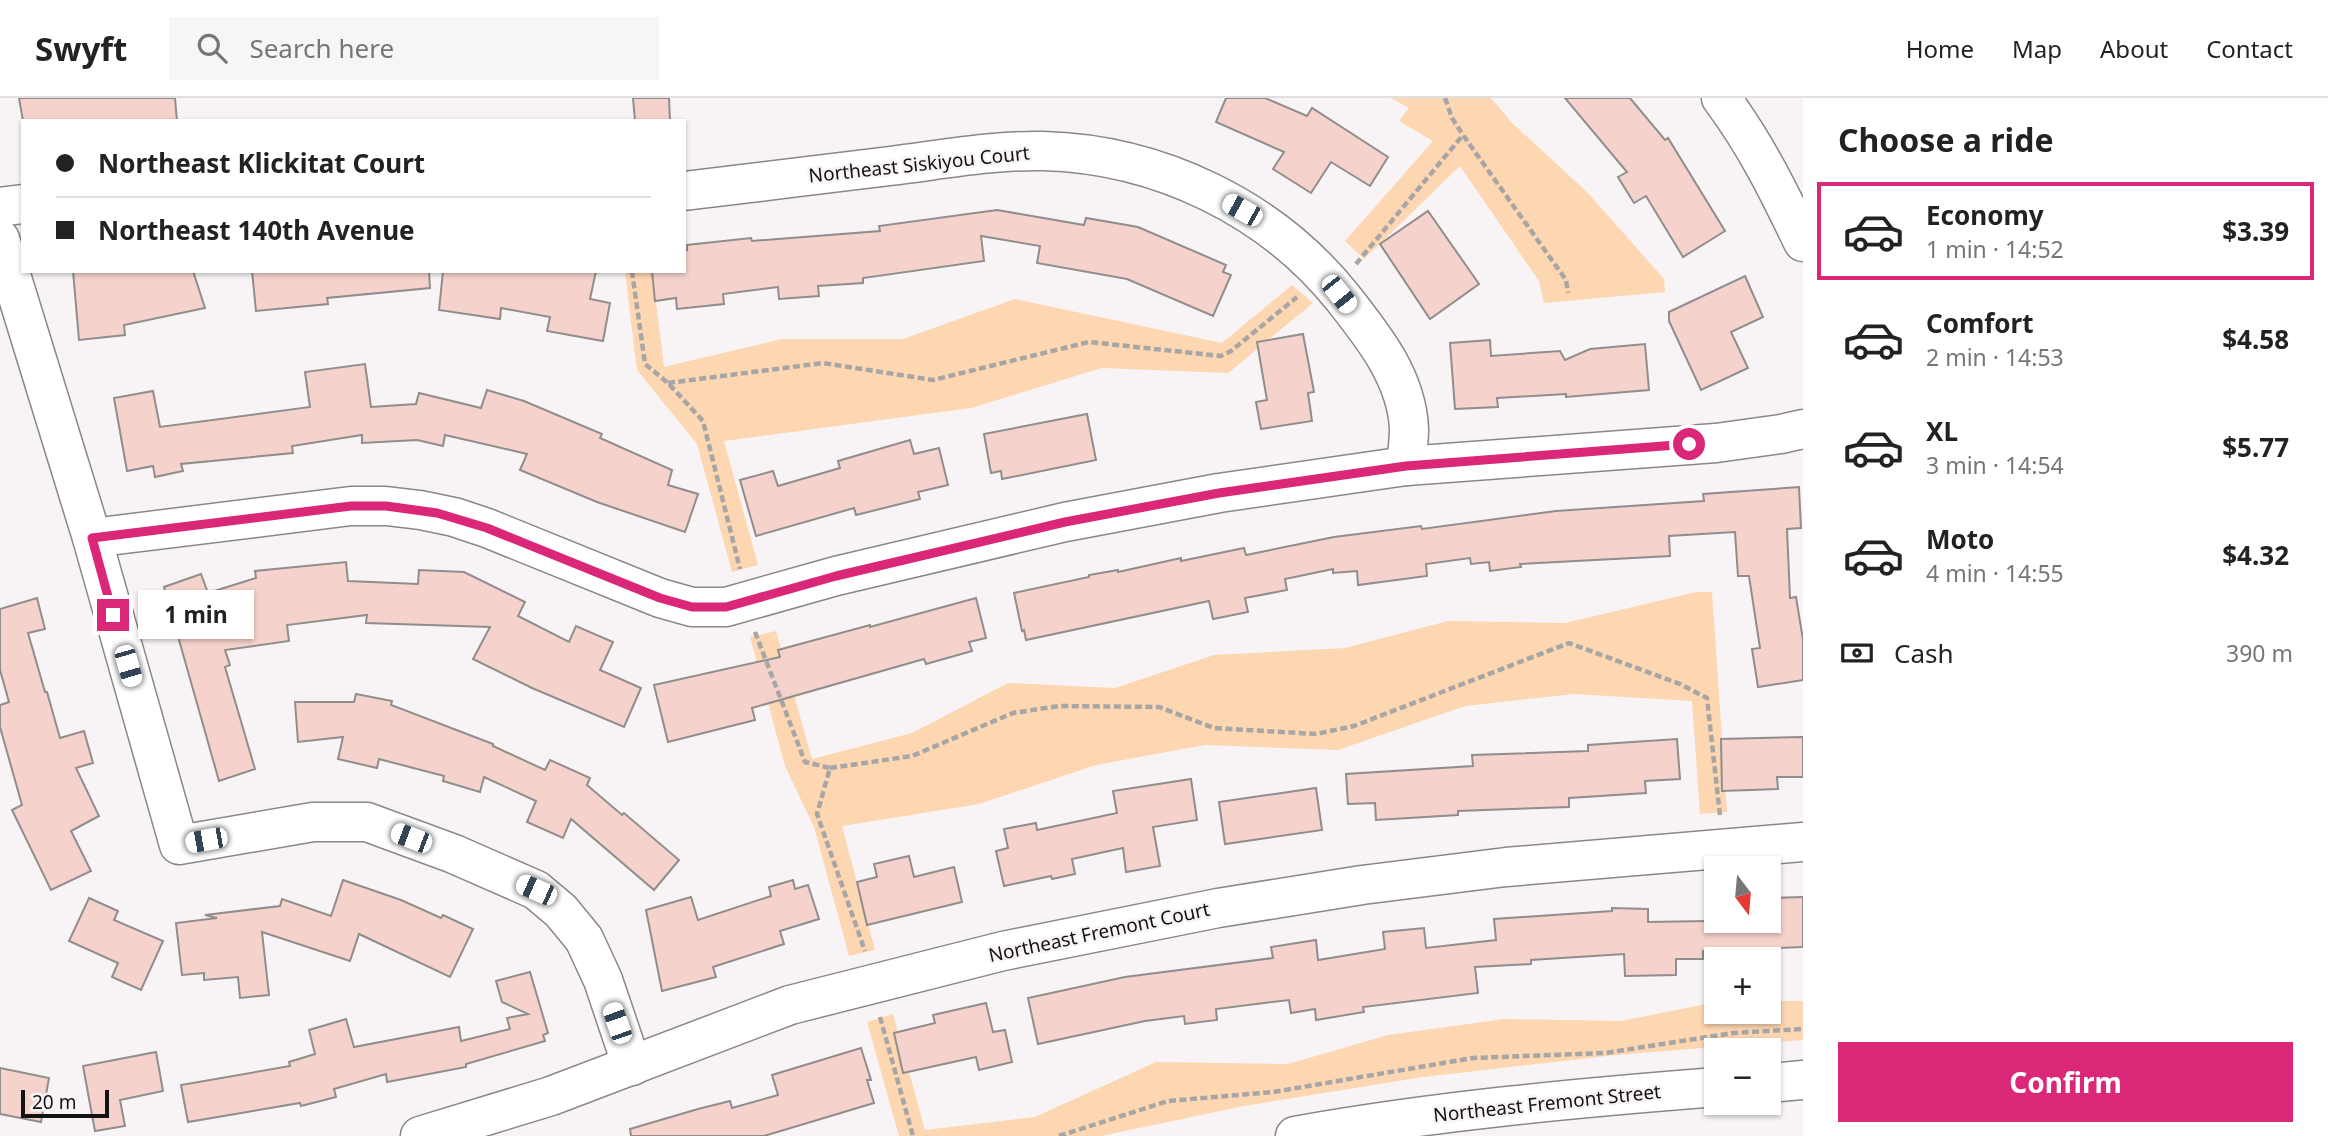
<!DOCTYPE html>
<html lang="en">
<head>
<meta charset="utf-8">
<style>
  :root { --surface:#fff; --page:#f6f6f6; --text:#222; --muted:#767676; --line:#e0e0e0; --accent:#db2777 }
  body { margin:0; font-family:"Noto Sans",sans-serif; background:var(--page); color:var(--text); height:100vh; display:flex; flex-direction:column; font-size:26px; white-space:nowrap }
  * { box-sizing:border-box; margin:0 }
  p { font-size:23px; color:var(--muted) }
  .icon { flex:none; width:38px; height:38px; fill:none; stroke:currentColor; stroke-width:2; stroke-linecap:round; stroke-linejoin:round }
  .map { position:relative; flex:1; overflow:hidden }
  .sheet { display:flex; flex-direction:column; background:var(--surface); width:525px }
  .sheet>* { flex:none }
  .guide { position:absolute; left:21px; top:21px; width:665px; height:154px; border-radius:0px; box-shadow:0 2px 5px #0004; display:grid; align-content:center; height:154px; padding:0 35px; background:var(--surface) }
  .needle { width:46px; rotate:164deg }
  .fabs { position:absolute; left:1704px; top:758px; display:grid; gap:14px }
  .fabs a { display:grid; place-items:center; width:77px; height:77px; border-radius:0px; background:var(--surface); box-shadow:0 2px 5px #0004; font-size:35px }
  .scale { position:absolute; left:21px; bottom:18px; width:88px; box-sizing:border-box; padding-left:7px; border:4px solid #131212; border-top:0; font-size:19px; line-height:24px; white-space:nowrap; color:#131212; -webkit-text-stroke:5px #f8f4f5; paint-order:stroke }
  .end { position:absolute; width:32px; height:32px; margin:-16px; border:9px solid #db2777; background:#fff; box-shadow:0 0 0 4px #fff }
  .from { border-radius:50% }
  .bubble { position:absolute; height:49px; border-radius:0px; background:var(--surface); box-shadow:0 2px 5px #0004; font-size:23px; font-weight:700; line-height:49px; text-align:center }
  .car { position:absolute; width:21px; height:42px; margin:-21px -10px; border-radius:9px; box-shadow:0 0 5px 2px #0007; background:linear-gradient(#fff 24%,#345 0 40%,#fff 0 76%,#345 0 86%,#fff 0) }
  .guide b { display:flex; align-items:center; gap:24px; height:66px; font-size:26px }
  .guide b+b { border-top:2px solid var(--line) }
  .guide i { width:18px; height:18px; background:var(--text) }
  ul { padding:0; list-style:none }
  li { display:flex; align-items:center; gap:21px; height:98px; margin:0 14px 10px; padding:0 21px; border:4px solid transparent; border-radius:0px }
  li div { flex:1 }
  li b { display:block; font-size:26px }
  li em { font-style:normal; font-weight:700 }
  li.current { border-color:var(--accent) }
  li>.icon { width:63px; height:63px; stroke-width:1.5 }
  h2 { padding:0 35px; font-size:32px; line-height:84px }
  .pay { display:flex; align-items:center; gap:18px; height:77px; padding:0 35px; font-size:26px }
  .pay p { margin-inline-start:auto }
  .action { display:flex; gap:14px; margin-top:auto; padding:14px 35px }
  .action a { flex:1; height:80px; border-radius:0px; background:var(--accent); color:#fff; font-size:28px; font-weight:700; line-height:80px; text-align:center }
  header { display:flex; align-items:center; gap:42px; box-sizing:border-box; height:98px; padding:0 35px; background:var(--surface); border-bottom:2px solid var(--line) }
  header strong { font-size:33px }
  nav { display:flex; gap:38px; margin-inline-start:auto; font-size:24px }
  .search { width:490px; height:63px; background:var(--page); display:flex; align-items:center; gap:18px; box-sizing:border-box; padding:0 24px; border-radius:0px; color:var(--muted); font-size:26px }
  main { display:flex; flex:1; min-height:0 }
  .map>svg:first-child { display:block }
  .green { fill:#fdd6b2 }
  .building { fill:#f5d3cc; stroke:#918d8c; stroke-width:2 }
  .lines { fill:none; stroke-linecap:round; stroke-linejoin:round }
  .minor-casing { stroke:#8b8789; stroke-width:41 }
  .path { stroke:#a8a5a5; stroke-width:4.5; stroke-dasharray:7 3.5; stroke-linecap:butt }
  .minor { stroke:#fff; stroke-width:38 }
  .route { stroke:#db2777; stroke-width:9 }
  .labels { text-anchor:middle; stroke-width:5; stroke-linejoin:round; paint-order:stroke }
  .street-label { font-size:19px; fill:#131212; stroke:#f8f4f5 }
</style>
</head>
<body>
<header>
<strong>Swyft</strong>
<div class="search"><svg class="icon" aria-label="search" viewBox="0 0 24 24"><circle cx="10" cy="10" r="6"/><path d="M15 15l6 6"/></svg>Search here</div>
<nav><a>Home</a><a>Map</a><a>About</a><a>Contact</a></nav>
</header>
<main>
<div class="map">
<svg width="1803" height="1038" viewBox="0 0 1803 1038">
  <rect width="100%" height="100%" fill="#f8f4f5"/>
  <g class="green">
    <path d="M 1391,0 L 1491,0 L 1512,25 L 1587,94 L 1664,181 L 1665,194 L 1544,205 L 1539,183 L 1460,68 L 1364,161 L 1345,143 L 1433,43 L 1399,23 L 1409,10 Z"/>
    <path d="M 625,173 L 652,173 L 664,269 L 782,241 L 903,241 L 1015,201 L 1222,245 L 1292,187 L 1313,205 L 1228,275 L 1102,270 L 971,310 L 724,343 L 758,467 L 732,474 L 697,346 L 637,272 Z"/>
    <path d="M 1696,494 L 1712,494 L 1727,714 L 1700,716 L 1692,603 L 1574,596 L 1465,608 L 1338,652 L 1205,647 L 1096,667 L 979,706 L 842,728 L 875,852 L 849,858 L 814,729 L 785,668 L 750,539 L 776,533 L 812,661 L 912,635 L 1008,585 L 1115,590 L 1214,557 L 1345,550 L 1448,523 L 1565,525 Z"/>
    <path d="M 1769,903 L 1803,903 L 1803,942 L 1616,957 L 1423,979 L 1244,1008 L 1101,1038 L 899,1038 L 867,924 L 893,916 L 925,1032 L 1035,1019 L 1156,964 L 1288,966 L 1388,937 L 1504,921 L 1621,923 L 1717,904 L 1717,914 L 1769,914 Z"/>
  </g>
  <g class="building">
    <path d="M 19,0 L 175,0 L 177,23 L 23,23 Z"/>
    <path d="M 633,0 L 669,0 L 670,23 L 635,23 Z"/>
    <path d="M 1226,0 L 1265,0 L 1307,18 L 1312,10 L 1388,59 L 1370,88 L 1331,64 L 1311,95 L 1273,71 L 1284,54 L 1216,24 Z"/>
    <path d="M 1565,0 L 1630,0 L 1665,42 L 1668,40 L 1725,133 L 1683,159 L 1646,98 L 1634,105 L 1618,79 L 1627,74 Z"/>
    <path d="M 997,112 L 1084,127 L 1086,120 L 1138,129 L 1226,167 L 1223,174 L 1231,177 L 1213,218 L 1127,181 L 1037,165 L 1040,148 L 981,138 L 984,163 L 863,180 L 863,185 L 818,188 L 819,198 L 779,201 L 778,189 L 723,196 L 724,206 L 677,211 L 676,200 L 655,203 L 652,173 L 684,173 L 684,153 L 687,152 L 687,147 L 751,140 L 752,143 L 880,133 L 879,128 Z"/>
    <path d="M 1428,113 L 1479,186 L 1430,221 L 1380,146 Z"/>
    <path d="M 73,173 L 193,173 L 205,210 L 124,227 L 125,237 L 79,242 Z"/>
    <path d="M 252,173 L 429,173 L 430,190 L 327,200 L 328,206 L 256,213 Z"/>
    <path d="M 443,173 L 596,173 L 590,201 L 610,205 L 603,243 L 547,233 L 550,219 L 501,210 L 500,221 L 439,212 Z"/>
    <path d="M 1745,178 L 1763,219 L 1731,234 L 1748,270 L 1701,292 L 1669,223 L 1669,214 Z"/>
    <path d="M 1303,236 L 1314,294 L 1308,295 L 1312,323 L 1261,331 L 1256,304 L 1267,302 L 1257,244 Z"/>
    <path d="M 1490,242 L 1491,258 L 1560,253 L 1565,262 L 1590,251 L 1645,246 L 1649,292 L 1566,299 L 1566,296 L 1497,300 L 1498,309 L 1455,311 L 1450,245 Z"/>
    <path d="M 365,266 L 371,309 L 416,306 L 419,295 L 481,310 L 487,292 L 524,303 L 602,336 L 600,340 L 672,372 L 668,387 L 698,396 L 685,434 L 597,404 L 520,372 L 527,356 L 445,337 L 443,348 L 417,342 L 362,345 L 362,337 L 292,348 L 293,355 L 181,366 L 183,373 L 155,379 L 153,368 L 127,373 L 114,300 L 153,293 L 160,329 L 310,309 L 305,274 Z"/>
    <path d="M 1087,316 L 1096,362 L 1002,381 L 1001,373 L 991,375 L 984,336 Z"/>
    <path d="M 910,342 L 914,356 L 939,350 L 948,387 L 918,394 L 920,401 L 856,417 L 854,410 L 756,438 L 740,382 L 773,373 L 778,388 L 840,370 L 838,363 Z"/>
    <path d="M 1799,389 L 1801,430 L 1787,431 L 1790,500 L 1796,499 L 1803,542 L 1803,582 L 1758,589 L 1752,551 L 1760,550 L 1749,478 L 1738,478 L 1735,434 L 1669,438 L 1670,458 L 1520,466 L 1521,469 L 1490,473 L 1489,464 L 1471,466 L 1470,460 L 1426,466 L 1427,478 L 1358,487 L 1357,473 L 1333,475 L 1333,471 L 1285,481 L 1287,492 L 1245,500 L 1248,514 L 1213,521 L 1209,503 L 1026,542 L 1024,532 L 1022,533 L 1014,495 L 1089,479 L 1089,477 L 1118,472 L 1118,474 L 1181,460 L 1181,463 L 1244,450 L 1246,457 L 1334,439 L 1421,428 L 1422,431 L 1556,413 L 1704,403 L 1703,396 Z"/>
    <path d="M 346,464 L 348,483 L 418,486 L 419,472 L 464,474 L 525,504 L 518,518 L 569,544 L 576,528 L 613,544 L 600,572 L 641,590 L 624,629 L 532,590 L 473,561 L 490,529 L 366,525 L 367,517 L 287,527 L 289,543 L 225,552 L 230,567 L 225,569 L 255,671 L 219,683 L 164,489 L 201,476 L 208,495 L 256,480 L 255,473 Z"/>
    <path d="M 37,500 L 45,531 L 28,535 L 45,594 L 47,594 L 60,640 L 84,633 L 93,665 L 76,670 L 99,718 L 71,733 L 91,773 L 51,792 L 12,712 L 22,707 L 0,629 L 0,607 L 9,604 L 0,572 L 0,511 Z"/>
    <path d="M 976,500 L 986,540 L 969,544 L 972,553 L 926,566 L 924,561 L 752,610 L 755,622 L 668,644 L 654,587 L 780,559 L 778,552 L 870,527 L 870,529 Z"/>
    <path d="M 356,596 L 392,603 L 391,607 L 493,646 L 493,648 L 545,672 L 550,662 L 590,680 L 587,687 L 622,717 L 624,715 L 679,762 L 654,792 L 571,721 L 563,740 L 527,724 L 536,703 L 484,679 L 480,694 L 443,683 L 444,678 L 379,661 L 377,670 L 338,661 L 343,639 L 298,644 L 295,604 L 354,604 Z"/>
    <path d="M 1803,639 L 1803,679 L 1777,679 L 1778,691 L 1722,693 L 1721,641 Z"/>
    <path d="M 1677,641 L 1680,681 L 1645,683 L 1646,695 L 1569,700 L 1569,709 L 1458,713 L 1458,717 L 1376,722 L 1375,705 L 1348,706 L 1346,676 L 1473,668 L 1472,657 L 1588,653 L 1588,647 Z"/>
    <path d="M 1191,681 L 1197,722 L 1153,729 L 1160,768 L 1126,774 L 1123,750 L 1072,761 L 1075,776 L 1052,781 L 1051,778 L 1004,788 L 996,753 L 1008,750 L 1004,731 L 1036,725 L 1037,732 L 1117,715 L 1113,693 Z"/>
    <path d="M 1316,690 L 1322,732 L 1225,746 L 1219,704 Z"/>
    <path d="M 909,758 L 914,779 L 954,769 L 962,804 L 867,827 L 857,784 L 877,779 L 874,766 Z"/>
    <path d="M 343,782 L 401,802 L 441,820 L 443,817 L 473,831 L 450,879 L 359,836 L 350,863 L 262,834 L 269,897 L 240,900 L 238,879 L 204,882 L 204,875 L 182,877 L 176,825 L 217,820 L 205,817 L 280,808 L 282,801 L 331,818 Z"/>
    <path d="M 793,782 L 795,791 L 808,787 L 819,821 L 780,833 L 784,846 L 713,869 L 716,879 L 662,893 L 646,812 L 691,799 L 698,822 L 771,798 L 769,789 Z"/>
    <path d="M 1803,799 L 1803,849 L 1703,853 L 1703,861 L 1676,861 L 1676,877 L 1625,878 L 1624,856 L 1531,862 L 1531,866 L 1475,869 L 1478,895 L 1363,909 L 1364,914 L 1316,922 L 1315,911 L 1291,915 L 1289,902 L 1216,911 L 1217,922 L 1185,926 L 1184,918 L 1145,923 L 1038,946 L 1028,900 L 1125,879 L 1273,860 L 1271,849 L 1316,842 L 1318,862 L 1385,851 L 1383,834 L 1424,830 L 1426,850 L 1496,842 L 1494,821 L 1612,813 L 1612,810 L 1648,811 L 1648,824 L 1769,822 L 1769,800 Z"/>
    <path d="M 89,800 L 118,813 L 114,822 L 163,843 L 141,892 L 112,879 L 118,865 L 69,843 Z"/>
    <path d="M 530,874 L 548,935 L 543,937 L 545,943 L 466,966 L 466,969 L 387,984 L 386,976 L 334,991 L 336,999 L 301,1008 L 300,1005 L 188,1024 L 181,987 L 290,968 L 289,964 L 315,956 L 309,932 L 346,921 L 354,949 L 459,929 L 461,943 L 510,931 L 507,920 L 528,916 L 502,904 L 496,883 Z"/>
    <path d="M 986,905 L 993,934 L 1005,932 L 1012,964 L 979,972 L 976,959 L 903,975 L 894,935 L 935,925 L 933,917 Z"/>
    <path d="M 861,950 L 871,982 L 867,982 L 874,1005 L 764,1038 L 631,1038 L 630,1031 L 698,1011 L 730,1003 L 732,1010 L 778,997 L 772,977 Z"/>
    <path d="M 156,954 L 163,993 L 120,1002 L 125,1028 L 95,1033 L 83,968 Z"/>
    <path d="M 0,970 L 49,980 L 41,1024 L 0,1016 Z"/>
  </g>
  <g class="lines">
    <defs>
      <g id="minor">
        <path d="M 1721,0 C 1755,45 1779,94 1803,144"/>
        <path d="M 684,93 C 753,85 821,76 890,68 C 940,62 992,52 1043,53 C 1159,56 1271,110 1343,200 C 1373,238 1407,280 1409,331 C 1409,343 1407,356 1406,368"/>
        <path d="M 0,109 L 23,106"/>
        <path d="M 0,141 L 92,440 L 179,747 L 313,724 L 367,724 L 454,756 L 536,792 L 561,813 L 584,841 L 603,882 L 632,968"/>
        <path d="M 92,440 L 351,408 L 386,408 L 420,412 L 454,419 L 487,430 L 660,500 L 692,509 L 726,509 L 836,478 L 1065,424 L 1219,395 L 1406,368 L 1716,345 L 1781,336 L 1803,331"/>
        <path d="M 1769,985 L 1803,982"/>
        <path d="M 420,1038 L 551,998 L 790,907 L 1003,853 L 1218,810 L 1362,787 L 1506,769 L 1803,744"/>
        <path d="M 1295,1038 C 1435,1013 1576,1000 1717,989"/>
      </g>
    </defs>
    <use href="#minor" class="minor-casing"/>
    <g class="path">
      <path d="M 1445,0 L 1452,20 L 1463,37 L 1566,182 L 1568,195"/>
      <path d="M 1356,166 L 1463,37"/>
      <path d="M 632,173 L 645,266 L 668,285 L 703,323 L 740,471"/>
      <path d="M 668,285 L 823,265 L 933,282 L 1089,244 L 1221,258 L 1231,253 L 1297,199"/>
      <path d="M 755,534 L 805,664 L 830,670 L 817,716 L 865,853"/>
      <path d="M 830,670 L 912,658 L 1013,615 L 1059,608 L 1159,609 L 1214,630 L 1316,636 L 1354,628 L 1569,545 L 1680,586 L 1707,600 L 1720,718"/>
      <path d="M 880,919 L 913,1038"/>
      <path d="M 1059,1038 L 1168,1003 L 1273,994 L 1473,960 L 1605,955 L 1733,935 L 1803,931"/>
    </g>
    <use href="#minor" class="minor"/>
  </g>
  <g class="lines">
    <path class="route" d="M 113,517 L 92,440 L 351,408 L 386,408 L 437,415 L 487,430 L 660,500 L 692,509 L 726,509 L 836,478 L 1065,424 L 1219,395 L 1406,368 L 1689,346"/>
  </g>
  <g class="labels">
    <g class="street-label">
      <text transform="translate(919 66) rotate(-6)" y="7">Northeast Siskiyou Court</text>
      <text transform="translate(1099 834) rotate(-12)" y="7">Northeast Fremont Court</text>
      <text transform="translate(1547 1005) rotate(-6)" y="7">Northeast Fremont Street</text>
    </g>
  </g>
</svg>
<div class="fabs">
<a><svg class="needle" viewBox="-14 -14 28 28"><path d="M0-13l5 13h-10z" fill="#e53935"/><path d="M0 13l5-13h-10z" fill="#767676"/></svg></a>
<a>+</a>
<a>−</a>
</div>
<div class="scale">20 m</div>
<i class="end from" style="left:1689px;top:346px"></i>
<i class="end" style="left:113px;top:517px"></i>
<div class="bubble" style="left:138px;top:492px;width:116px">1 min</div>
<i class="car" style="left:1242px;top:112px;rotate:299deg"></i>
<i class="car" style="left:1339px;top:196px;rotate:141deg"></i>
<i class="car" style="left:128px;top:568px;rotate:164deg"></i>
<i class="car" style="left:411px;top:740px;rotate:291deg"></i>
<i class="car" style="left:206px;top:742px;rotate:260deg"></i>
<i class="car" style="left:536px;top:792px;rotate:294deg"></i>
<i class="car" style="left:617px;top:925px;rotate:341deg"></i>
<div class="guide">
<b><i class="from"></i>Northeast Klickitat Court</b>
<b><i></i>Northeast 140th Avenue</b>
</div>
</div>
<section class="sheet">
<h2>Choose a ride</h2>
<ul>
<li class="current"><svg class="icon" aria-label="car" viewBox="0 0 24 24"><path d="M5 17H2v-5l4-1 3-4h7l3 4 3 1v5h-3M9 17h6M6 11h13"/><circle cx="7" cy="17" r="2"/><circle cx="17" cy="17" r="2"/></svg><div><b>Economy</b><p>1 min · 14:52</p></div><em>$3.39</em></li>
<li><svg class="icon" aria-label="car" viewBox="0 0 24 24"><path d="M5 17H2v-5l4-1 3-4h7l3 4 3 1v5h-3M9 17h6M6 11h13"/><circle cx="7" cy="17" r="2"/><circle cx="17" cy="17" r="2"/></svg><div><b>Comfort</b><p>2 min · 14:53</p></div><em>$4.58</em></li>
<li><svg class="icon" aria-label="car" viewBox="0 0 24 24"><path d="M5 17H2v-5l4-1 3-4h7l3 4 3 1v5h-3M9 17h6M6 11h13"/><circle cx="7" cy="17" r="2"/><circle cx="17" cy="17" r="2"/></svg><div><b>XL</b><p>3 min · 14:54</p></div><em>$5.77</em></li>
<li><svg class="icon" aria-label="car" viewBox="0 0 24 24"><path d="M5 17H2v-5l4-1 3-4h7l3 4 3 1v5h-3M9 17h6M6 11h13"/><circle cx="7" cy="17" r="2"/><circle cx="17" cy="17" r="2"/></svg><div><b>Moto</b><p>4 min · 14:55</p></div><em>$4.32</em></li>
</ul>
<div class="pay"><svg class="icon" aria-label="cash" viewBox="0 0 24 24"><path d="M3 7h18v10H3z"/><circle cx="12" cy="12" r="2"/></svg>Cash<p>390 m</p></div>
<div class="action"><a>Confirm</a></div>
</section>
</main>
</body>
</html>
